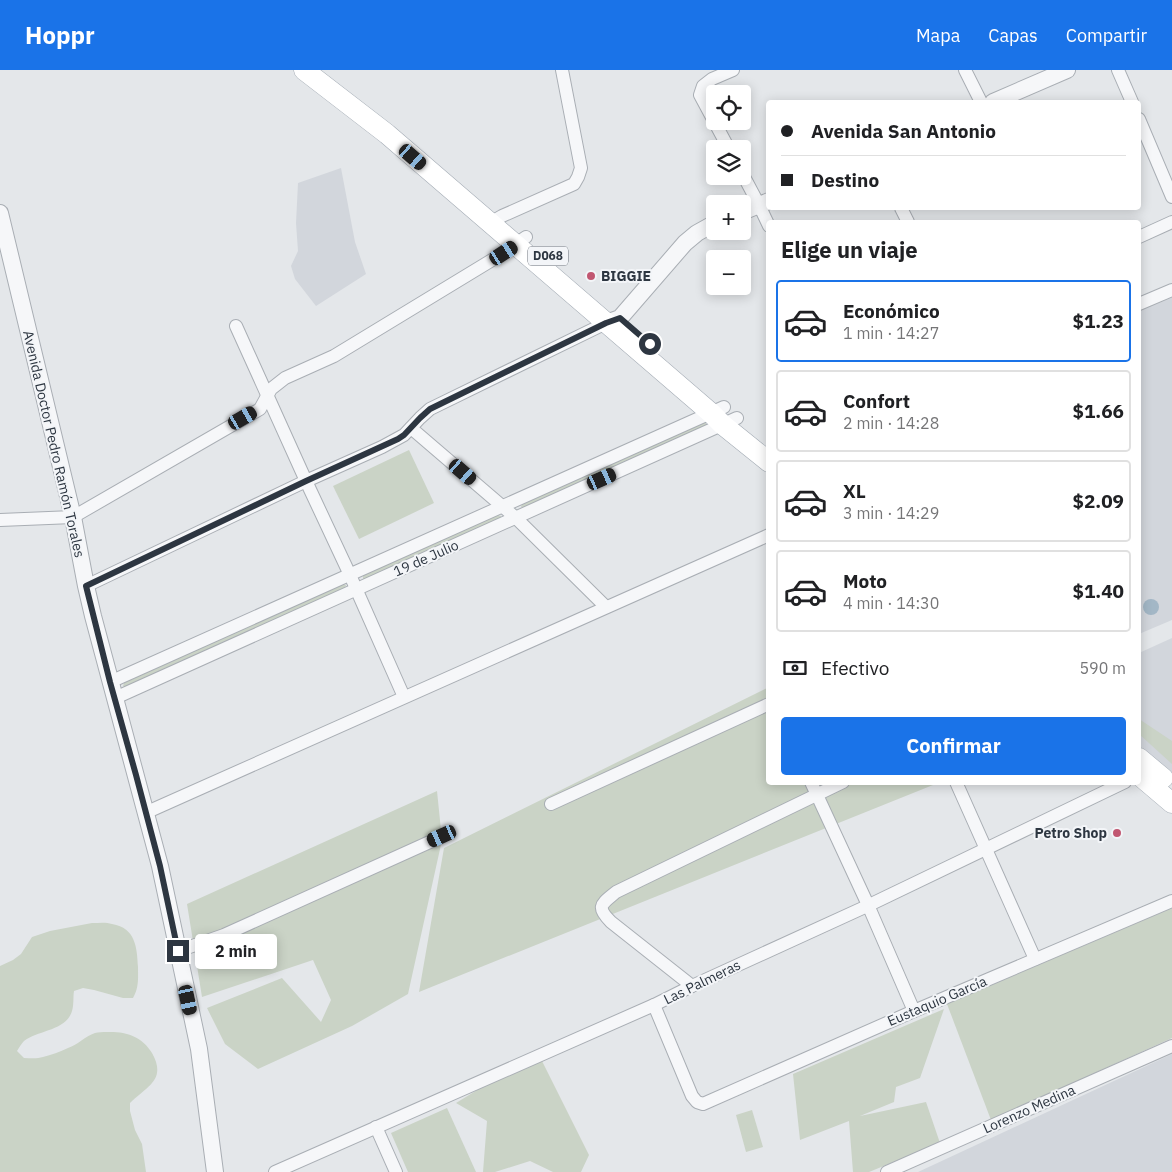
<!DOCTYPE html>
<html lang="es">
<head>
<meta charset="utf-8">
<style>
  :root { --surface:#fff; --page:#f6f6f6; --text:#202124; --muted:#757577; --line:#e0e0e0; --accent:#1a73e8 }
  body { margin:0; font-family:"IBM Plex Sans",sans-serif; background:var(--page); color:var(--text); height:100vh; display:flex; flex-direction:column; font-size:19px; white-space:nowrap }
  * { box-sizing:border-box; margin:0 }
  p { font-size:16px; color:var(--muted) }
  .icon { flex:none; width:28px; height:28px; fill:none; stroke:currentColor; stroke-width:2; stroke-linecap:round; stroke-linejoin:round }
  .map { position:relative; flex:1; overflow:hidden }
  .panel { position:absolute; left:766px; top:150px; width:375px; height:565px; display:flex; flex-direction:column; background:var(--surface); border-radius:5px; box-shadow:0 2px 12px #0003 }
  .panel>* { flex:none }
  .banner { position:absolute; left:766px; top:30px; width:375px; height:110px; border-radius:5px; box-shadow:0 2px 12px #0003; display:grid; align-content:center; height:110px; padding:0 15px; background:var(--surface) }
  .controls { position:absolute; left:706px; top:15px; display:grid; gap:10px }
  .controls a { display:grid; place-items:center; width:45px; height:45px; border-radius:5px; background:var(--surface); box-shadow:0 2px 12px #0003; font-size:25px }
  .end { position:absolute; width:22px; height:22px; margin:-11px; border:6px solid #2d3641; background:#fff; box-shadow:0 0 0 2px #fff }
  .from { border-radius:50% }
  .bubble { position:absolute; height:35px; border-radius:5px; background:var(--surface); box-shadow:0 2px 12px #0003; font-size:16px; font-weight:700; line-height:35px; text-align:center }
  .car { position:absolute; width:15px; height:30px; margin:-15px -8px; border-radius:6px; box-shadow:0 0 4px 1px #0007; background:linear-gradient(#222 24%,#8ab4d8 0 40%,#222 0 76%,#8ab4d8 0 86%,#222 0) }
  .banner b { display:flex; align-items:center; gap:18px; height:48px; font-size:19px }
  .banner b+b { border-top:1px solid var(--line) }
  .banner i { width:12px; height:12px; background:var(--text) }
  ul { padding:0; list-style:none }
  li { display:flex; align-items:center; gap:15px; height:82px; margin:0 10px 8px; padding:0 5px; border:2px solid var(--line); border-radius:5px }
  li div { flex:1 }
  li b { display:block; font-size:19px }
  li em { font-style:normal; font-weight:700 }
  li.active { border-color:var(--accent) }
  li>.icon { width:45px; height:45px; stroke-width:1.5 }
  h2 { padding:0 15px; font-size:22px; line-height:60px }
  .pay { display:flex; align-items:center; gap:12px; height:55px; padding:0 15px; font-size:19px }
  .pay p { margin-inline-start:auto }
  .action { display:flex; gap:10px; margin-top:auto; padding:10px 15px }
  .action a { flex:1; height:58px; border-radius:5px; background:var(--accent); color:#fff; font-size:20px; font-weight:700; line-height:58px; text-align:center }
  header { display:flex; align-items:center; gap:30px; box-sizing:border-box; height:70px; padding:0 25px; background:var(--accent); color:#fff }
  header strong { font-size:24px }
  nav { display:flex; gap:28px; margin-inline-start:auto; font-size:18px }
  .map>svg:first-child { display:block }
  .built { fill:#d2d6dc }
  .green { fill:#cad3c6 }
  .water { fill:#a3b7c6 }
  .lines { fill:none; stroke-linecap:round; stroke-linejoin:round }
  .minor-casing { stroke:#a9aeb4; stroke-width:14 }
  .tertiary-casing { stroke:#a9aeb4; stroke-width:18 }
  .primary-casing { stroke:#a4acb5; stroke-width:21 }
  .minor { stroke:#f6f7f9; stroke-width:12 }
  .tertiary { stroke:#f6f7f9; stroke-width:16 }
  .primary { stroke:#fff; stroke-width:20 }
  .route { stroke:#2d3641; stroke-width:6 }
  .poi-dot { fill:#c15771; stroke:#f3f5f8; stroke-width:2 }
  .labels { text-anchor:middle; stroke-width:4; stroke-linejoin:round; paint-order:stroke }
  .shield { fill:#f3f5f8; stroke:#686f78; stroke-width:1 }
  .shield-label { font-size:12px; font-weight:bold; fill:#2d3641 }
  .poi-label { font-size:14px; font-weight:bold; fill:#2d3641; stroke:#f3f5f8; text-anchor:start }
  .street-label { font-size:14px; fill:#2d3641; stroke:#f3f5f8 }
</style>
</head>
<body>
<header>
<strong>Hoppr</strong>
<nav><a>Mapa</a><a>Capas</a><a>Compartir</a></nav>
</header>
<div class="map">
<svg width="1172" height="1102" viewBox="0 0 1172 1102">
  <rect width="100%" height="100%" fill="#e4e7ea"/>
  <g class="built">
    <path d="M 341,98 L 355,172 L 366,204 L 316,236 L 295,209 L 291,196 L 298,181 L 296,153 L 298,113 Z"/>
    <path d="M 1172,222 L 1172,550 L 1139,564 L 1139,237 Z"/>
    <path d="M 1172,568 L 1172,710 L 1139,682 L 1139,583 Z"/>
    <path d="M 1172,984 L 1172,1102 L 918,1102 Z"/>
  </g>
  <g class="green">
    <path d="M 704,353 L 706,353 L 706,356 L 524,438 L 521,437 L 522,434 Z"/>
    <path d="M 409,380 L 434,433 L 359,469 L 333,416 Z"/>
    <path d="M 498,445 L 501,446 L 501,448 L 365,509 L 363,509 L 363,505 Z"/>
    <path d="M 342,514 L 346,515 L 345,518 L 126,617 L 123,616 L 124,613 Z"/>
    <path d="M 769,617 L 769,712 L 938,713 L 419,922 L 444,778 Z"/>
    <path d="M 1139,649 L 1172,671 L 1172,694 L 1139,664 Z"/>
    <path d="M 437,721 L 442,770 L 408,924 L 352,956 L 258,999 L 225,974 L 207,938 L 282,908 L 321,952 L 331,930 L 313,890 L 202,927 L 187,834 Z"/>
    <path d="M 1172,838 L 1172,968 L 991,1050 L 947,934 Z"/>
    <path d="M 92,853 C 99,853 106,852 112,854 C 136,858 137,878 138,897 C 138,910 139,917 133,928 L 123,928 L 94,920 L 83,918 L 74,921 C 73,927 74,935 72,941 C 66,961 38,960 24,971 C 21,974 19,978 17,981 L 24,988 C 30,988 37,989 43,987 C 51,985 60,982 68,978 C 78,975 85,966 95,963 C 98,962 103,962 106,962 C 125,961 142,966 152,983 C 167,1010 147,1016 130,1033 L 130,1041 L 135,1060 L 142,1074 L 146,1102 L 0,1102 L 0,896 L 13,890 L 21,884 L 32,867 L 50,861 Z"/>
    <path d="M 944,939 L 920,1008 L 896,1017 L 894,1032 L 860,1046 L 926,1032 L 940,1073 L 869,1102 L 853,1102 L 849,1051 L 800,1070 L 793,1004 Z"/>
    <path d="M 538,983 L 589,1085 L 581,1102 L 553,1102 L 530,1091 L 495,1102 L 483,1102 L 487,1051 L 456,1033 Z"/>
    <path d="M 447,1038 L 476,1102 L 408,1102 L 391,1063 Z"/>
    <path d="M 752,1040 L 763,1077 L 746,1082 L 736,1045 Z"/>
  </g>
  <circle class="water" cx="1151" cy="537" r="8"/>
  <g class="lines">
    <defs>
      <g id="minor">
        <path d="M 965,0 L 981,32"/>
        <path d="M 1118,0 L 1132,32"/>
        <path d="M 1139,49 L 1172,127"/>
        <path d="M 729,79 L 700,25 L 703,16 L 712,9 L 733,0"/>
        <path d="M 742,103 L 759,135 L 769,156"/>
        <path d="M 901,138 L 908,152"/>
        <path d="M 490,153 L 502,146 L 574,114 L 578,107 L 581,98 L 562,0"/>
        <path d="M 1139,167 L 1172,152"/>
        <path d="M 1139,234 L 1172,220"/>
        <path d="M 236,256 L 306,411 L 350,505 L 404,627"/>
        <path d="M 411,358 L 516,448 L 606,537"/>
        <path d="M 0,450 L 73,447 L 260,339 L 271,319 L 285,308 L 334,286 L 492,190 L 526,167"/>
        <path d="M 86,516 L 306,411 L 382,377 L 404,365 L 420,348 L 430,339 L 606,253"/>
        <path d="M 110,612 L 724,337"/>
        <path d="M 115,628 L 737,348"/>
        <path d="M 811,712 L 868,835 L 914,941"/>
        <path d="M 956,712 L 1035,889"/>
        <path d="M 551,734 L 769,634"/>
        <path d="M 145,743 L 769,465"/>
        <path d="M 178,881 L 224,865 L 443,766"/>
        <path d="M 692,916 L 611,852 C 595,836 602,834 616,822 L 843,712"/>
        <path d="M 654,935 L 692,1026 L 697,1032 L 703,1034 L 914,941 L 1172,831"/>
        <path d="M 376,1057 L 396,1102"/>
        <path d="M 275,1102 L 654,935 L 692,916 L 865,837 L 1125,712"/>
        <path d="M 887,1102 L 1172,976"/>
      </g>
      <g id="tertiary">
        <path d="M 993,32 L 1067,0"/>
        <path d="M 742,142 L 769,131"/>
        <path d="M 0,143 L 73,447 L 86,516 L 93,546 L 160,796 L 199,979 L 215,1102"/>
        <path d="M 606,253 L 620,248 L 685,173 L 697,163 L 715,153"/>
      </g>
      <g id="primary">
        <path d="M 304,0 L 387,64 L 711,343 L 723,355 L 769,392"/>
        <path d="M 1139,688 L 1163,708"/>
        <path d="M 1139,705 L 1172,733"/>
      </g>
    </defs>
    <use href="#minor" class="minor-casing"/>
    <use href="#tertiary" class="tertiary-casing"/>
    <use href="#primary" class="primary-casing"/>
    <use href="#minor" class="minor"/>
    <use href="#tertiary" class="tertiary"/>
    <use href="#primary" class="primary"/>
  </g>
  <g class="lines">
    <path class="route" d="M 178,881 L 160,796 L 136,705 L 110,612 L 86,516 L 306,411 L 398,369 L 404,365 L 420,348 L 430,339 L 606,253 L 620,248 L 650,274"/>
  </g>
  <g class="poi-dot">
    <circle cx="591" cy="206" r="5"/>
    <circle cx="1117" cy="763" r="5"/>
  </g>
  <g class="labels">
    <rect class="shield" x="528" y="176.5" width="40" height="19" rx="4"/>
    <g class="shield-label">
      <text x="548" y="190">D068</text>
    </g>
    <g class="poi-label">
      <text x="601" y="211">BIGGIE</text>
      <text x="1107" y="768" text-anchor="end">Petro Shop</text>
    </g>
    <g class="street-label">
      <text transform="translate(54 374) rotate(77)" y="5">Avenida Doctor Pedro Ramón Torales</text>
      <text transform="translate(426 488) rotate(-24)" y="5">19 de Julio</text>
      <text transform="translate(702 912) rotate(-26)" y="5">Las Palmeras</text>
      <text transform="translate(937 931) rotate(-23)" y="5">Eustaquio García</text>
      <text transform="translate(1029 1039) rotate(-24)" y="5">Lorenzo Medina</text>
    </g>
  </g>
</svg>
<div class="controls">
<a><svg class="icon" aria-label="locate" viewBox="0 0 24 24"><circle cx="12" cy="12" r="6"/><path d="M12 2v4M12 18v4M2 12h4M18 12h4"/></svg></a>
<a><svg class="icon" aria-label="layers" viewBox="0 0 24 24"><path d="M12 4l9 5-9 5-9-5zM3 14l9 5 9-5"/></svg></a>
<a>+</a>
<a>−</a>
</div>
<i class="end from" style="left:650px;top:274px"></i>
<i class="end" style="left:178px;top:881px"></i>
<div class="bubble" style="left:195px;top:864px;width:82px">2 min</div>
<i class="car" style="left:413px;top:87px;rotate:131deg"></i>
<i class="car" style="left:504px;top:183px;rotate:57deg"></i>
<i class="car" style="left:243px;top:348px;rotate:60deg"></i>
<i class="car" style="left:463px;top:402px;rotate:131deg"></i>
<i class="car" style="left:602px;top:409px;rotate:66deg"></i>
<i class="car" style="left:442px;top:766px;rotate:246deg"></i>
<i class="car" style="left:188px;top:930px;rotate:168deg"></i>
<div class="banner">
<b><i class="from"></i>Avenida San Antonio</b>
<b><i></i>Destino</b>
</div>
<section class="panel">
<h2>Elige un viaje</h2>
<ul>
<li class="active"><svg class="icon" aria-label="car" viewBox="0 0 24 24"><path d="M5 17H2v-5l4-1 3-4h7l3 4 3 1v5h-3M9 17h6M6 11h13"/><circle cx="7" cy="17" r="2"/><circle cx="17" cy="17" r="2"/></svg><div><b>Económico</b><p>1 min · 14:27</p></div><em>$1.23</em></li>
<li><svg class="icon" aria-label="car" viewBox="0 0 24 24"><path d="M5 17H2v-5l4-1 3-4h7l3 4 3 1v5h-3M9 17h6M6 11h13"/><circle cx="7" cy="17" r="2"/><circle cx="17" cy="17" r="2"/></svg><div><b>Confort</b><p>2 min · 14:28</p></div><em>$1.66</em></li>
<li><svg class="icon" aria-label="car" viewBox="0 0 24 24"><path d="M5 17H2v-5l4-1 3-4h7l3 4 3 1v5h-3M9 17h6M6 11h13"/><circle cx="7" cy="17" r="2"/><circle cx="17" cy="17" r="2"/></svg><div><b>XL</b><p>3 min · 14:29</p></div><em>$2.09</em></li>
<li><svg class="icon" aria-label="car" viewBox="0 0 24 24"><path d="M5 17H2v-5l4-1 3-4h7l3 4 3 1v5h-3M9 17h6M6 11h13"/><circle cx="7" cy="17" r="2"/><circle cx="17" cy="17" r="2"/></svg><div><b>Moto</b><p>4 min · 14:30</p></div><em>$1.40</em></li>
</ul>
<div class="pay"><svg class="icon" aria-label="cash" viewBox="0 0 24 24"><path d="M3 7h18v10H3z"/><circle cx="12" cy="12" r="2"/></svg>Efectivo<p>590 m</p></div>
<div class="action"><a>Confirmar</a></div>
</section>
</div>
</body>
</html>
